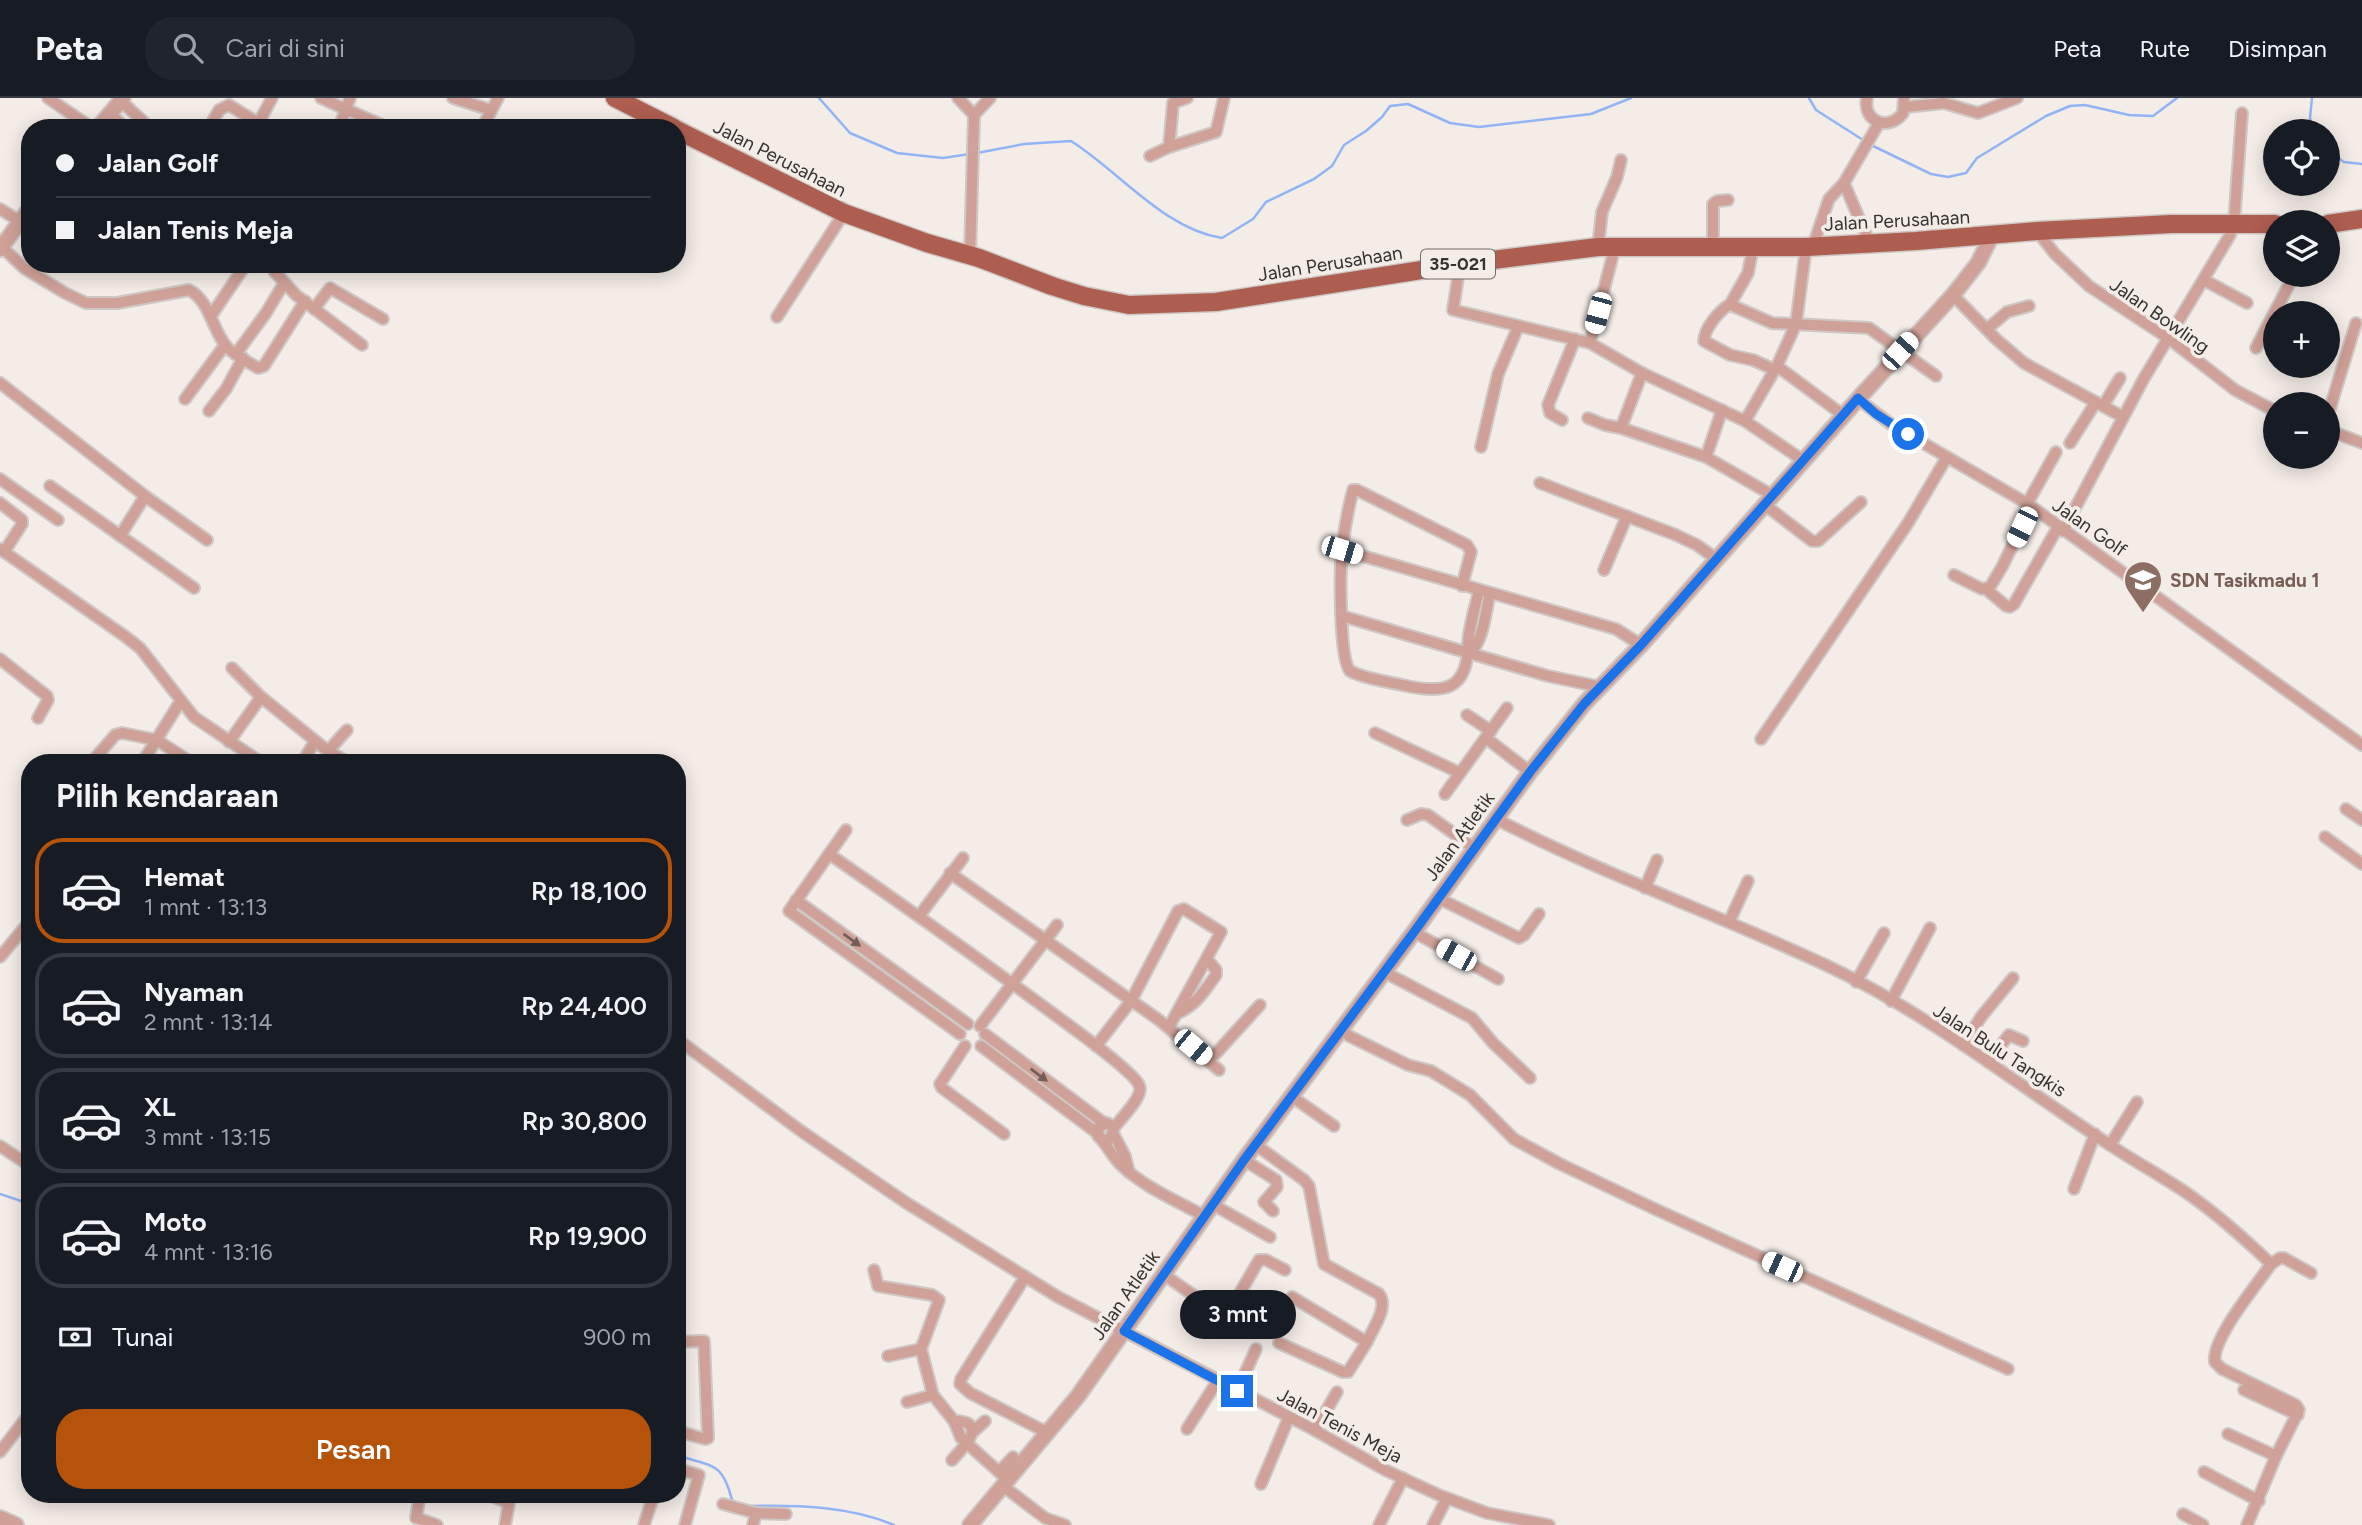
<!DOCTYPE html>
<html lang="id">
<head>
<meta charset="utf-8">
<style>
  :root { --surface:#171b24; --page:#20242c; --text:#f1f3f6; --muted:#9ea1a6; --line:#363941; --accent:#b45309 }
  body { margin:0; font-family:Figtree,sans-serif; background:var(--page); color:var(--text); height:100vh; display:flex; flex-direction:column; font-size:26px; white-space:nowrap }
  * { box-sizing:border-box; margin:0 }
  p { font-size:23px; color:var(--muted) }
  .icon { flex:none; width:38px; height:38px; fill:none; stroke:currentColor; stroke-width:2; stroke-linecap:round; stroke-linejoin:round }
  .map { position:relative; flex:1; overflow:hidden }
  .panel { position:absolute; left:21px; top:656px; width:665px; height:749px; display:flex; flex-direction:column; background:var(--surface); border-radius:28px; box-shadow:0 4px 18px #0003 }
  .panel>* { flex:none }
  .guide { position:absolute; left:21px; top:21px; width:665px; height:154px; border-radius:28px; box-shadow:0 4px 18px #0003; display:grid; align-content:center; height:154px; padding:0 35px; background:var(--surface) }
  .fabs { position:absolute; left:2263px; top:21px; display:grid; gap:14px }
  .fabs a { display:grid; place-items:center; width:77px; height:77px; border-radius:50%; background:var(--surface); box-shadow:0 4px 18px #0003; font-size:35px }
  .end { position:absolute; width:32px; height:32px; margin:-16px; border:9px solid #1a73e8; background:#fff; box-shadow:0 0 0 4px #fff }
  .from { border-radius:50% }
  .bubble { position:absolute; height:49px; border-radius:24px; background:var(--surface); box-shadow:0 4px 18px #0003; font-size:23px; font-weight:600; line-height:49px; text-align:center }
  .car { position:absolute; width:21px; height:42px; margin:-21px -10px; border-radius:9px; box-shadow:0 0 5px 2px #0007; background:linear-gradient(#fff 24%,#345 0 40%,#fff 0 76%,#345 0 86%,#fff 0) }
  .guide b { display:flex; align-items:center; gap:24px; height:66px; font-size:26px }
  .guide b+b { border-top:2px solid var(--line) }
  .guide i { width:18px; height:18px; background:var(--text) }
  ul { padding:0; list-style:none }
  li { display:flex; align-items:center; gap:21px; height:105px; margin:0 14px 10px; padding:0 21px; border:4px solid var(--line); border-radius:28px }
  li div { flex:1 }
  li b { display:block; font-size:26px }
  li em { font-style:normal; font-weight:600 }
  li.selected { border-color:var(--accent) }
  li>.icon { width:63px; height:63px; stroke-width:1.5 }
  h2 { padding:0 35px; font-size:32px; line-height:84px }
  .pay { display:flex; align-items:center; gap:18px; height:77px; padding:0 35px; font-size:26px }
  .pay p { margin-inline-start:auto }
  .cta { display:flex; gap:14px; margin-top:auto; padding:14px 35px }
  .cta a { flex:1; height:80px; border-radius:28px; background:var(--accent); color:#fff; font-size:28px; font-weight:600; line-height:80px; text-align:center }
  header { display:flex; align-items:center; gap:42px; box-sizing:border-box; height:98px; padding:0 35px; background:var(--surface); border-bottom:2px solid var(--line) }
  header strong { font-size:33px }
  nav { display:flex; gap:38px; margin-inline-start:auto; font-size:24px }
  .search { width:490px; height:63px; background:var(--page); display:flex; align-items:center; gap:18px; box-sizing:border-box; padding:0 24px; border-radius:28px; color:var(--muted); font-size:26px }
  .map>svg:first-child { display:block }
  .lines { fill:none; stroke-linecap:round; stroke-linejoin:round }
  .stream { stroke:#92b4f5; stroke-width:2.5 }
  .minor-casing { stroke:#cec7c3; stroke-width:14 }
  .tertiary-casing { stroke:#cec7c3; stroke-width:18 }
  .primary-casing { stroke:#cec7c3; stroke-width:21 }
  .minor { stroke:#cfa198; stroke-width:10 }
  .tertiary { stroke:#cfa198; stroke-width:14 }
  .primary { stroke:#ae5e50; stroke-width:18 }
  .oneway { fill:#735f5a }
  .route { stroke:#1a73e8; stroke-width:9 }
  .labels { text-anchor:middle; stroke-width:7; stroke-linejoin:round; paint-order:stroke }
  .shield { fill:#f4ece7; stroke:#6f6a68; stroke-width:2 }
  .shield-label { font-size:18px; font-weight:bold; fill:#363331 }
  .street-label { font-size:19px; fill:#363331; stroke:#f4ece7 }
  .education-label { font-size:19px; font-weight:bold; fill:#785e54; stroke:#f4ece7; text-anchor:start }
</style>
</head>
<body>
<header>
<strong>Peta</strong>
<div class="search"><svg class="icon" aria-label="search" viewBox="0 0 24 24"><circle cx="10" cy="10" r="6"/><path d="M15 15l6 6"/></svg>Cari di sini</div>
<nav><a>Peta</a><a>Rute</a><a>Disimpan</a></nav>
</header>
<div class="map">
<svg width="2362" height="1427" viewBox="0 0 2362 1427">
  <rect width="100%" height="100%" fill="#f4ece7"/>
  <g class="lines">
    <g class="stream">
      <path d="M 819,0 L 850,35 L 897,55 L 943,60 L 970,56"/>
      <path d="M 1809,0 L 1816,12 L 1863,42"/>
      <path d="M 2312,0 L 2310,20 L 2313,33"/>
      <path d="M 1869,46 L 1931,76 L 1948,79 L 1966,75 L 1977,60 L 2046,18 L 2070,8 L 2085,7 L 2129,17 L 2153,18 L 2177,0"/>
      <path d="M 2328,53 L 2344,64 L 2362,66"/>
      <path d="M 977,55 L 1024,46 L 1071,43 C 1120,74 1164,131 1222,140 L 1253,121 L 1266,104 L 1314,81 L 1332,68 L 1344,47 L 1366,33 L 1382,19 L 1390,8 L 1408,6 L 1450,25 L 1479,29 L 1591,16 L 1631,0"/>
      <path d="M 0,1096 L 30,1106"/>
      <path d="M 677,1357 C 712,1369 722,1363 732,1402 L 737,1405"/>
      <path d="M 750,1408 C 798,1407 849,1408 894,1427"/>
    </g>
    <defs>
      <g id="minor">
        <path d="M 48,0 L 92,30"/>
        <path d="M 321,0 L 388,30"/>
        <path d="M 453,0 L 491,12"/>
        <path d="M 958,0 L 974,17"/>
        <path d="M 1867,0 C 1862,24 1889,34 1903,15 L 1904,0"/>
        <path d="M 121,3 L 150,30"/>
        <path d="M 1905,9 L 1944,5 L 1978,15 L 2017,0"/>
        <path d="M 110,15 L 125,30"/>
        <path d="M 258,26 L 272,0"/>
        <path d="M 209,30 L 219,12 L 229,7 L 266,30"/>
        <path d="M 339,30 L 350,0"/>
        <path d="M 482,30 L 498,0"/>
        <path d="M 1169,49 L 1216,34 L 1224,0"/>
        <path d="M 1150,58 L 1169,49 L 1173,5 L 1187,0"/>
        <path d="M 1844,85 L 1870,146"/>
        <path d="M 0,111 L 21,124"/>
        <path d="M 2037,133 L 2055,156 L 2089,188 L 2168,240 L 2235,292 L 2275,313"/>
        <path d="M 1813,148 L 1829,101 L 1844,85 L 1879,25"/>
        <path d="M 2,149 L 24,170 L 65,195 L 86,205 L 117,205 L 189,192 C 210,203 212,231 226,248 C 233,257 248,264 258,270 L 264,268 L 305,203"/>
        <path d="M 1598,149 L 1602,114 L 1617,79 L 1621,62"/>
        <path d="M 1713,149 L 1713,106 L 1717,103 L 1728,102"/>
        <path d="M 1753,149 L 1748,175 L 1732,203 L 1733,208 L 1772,225 L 1869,230 L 1936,278"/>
        <path d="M 970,157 L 974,17 L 990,0"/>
        <path d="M 1460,166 L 1453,212 L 1590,245 L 1642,275 L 1745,323 L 1804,363"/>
        <path d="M 274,173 L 296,197 L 362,247"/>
        <path d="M 2204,182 L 2247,205"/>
        <path d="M 1953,197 L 1996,241 L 2024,265 L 2123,319"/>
        <path d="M 1731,206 C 1720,211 1704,231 1704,243 L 1730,257 L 1753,262 L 1773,271"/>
        <path d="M 314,211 L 330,190 L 383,221"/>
        <path d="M 211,218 L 246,166"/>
        <path d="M 777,219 L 844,115"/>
        <path d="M 1987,231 L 2007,214 L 2029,208"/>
        <path d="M 1590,245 L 1615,149"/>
        <path d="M 2256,250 L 2294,177"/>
        <path d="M 236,256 L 266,215 L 284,185"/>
        <path d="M 1777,268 L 1843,317"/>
        <path d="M 0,285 L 145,398 L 207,442"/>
        <path d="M 185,301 L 225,247"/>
        <path d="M 1858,301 L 1892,327 L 2028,406 L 2362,647"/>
        <path d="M 2103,308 L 2120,280"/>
        <path d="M 209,313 L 226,291 L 243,260"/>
        <path d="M 2328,317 L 2356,225"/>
        <path d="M 1588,320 L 1605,327 L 1621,330 L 1706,359 L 1772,397"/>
        <path d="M 1562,322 L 1550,315 L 1548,307 L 1575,241"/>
        <path d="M 1745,323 L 1777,268 L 1796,226 L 1806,149"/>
        <path d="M 1621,330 L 1642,275"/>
        <path d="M 2328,332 L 2362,345"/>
        <path d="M 2070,345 L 2096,304"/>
        <path d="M 1481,349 L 1498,276 L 1518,229"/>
        <path d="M 1706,359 L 1722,312"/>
        <path d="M 0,381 L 58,422"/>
        <path d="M 1540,385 L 1676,437 L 1697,447 L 1715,460"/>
        <path d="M 50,388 L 194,490"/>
        <path d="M 0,405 L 22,422 L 22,426 L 4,454"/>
        <path d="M 2027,406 L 2056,354"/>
        <path d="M 1765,407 L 1812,443 L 1818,443 L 1861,404"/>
        <path d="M 2063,433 L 2143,282 L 2230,137 L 2234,125 L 2242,15"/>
        <path d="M 120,438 L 145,398"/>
        <path d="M 0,451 L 126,539 L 140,550 L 194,619 L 262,665"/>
        <path d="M 1342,452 L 1616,531 L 1641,547"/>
        <path d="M 1604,472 L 1627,418"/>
        <path d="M 1954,477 L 1982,491 L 1990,489 L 2002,469 L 2031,409"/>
        <path d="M 1462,488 L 1471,454 L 1467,447 L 1357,392 L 1353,392 C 1348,411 1344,433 1342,452 C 1340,473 1339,560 1350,573 C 1365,581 1386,583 1402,587 C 1442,596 1468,594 1468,546 C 1469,529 1475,510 1479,493"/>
        <path d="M 1986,491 L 2006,508 L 2010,509 L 2014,506 L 2058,429"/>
        <path d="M 1342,518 L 1548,578 L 1601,589"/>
        <path d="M 1470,555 C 1484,542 1485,514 1490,496"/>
        <path d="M 0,561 L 47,598 L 48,602 L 38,620"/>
        <path d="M 232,570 L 261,599"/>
        <path d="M 1467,617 L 1491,633"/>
        <path d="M 1375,635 L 1460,675"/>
        <path d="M 1486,640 L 1530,674"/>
        <path d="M 1761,641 L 1908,425 L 1947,359"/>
        <path d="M 229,644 L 261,599 L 328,653 L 349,665"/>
        <path d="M 328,653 L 347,632"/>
        <path d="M 91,665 L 115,637 L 122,635 L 157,642 L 192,665"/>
        <path d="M 142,665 L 180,604"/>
        <path d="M 302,665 L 315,643"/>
        <path d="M 1445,696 L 1507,610"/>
        <path d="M 2346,711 L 2362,722"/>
        <path d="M 1496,721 C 1606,778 1723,818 1834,871 C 1933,919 2019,988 2110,1047 C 2137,1065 2165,1080 2191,1098 C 2219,1118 2246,1142 2271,1166 C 2257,1187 2211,1241 2215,1264 L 2222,1271 L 2296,1307 L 2299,1312 L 2276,1358 L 2247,1427"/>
        <path d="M 1407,722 L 1421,716 L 1428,717 L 1474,750"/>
        <path d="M 846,732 L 789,813 L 960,936"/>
        <path d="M 2325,739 L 2362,766"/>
        <path d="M 829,756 C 912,813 993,871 1074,931 C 1086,940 1134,975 1139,987 C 1145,998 1120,1021 1113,1031"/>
        <path d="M 950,775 L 1159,922 L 1219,972"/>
        <path d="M 1645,790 L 1657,762"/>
        <path d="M 1438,800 L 1519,840 L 1524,837 L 1539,816"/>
        <path d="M 796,802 L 968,926"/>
        <path d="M 919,818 L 963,760"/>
        <path d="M 1729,824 L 1748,783"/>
        <path d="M 1414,834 L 1498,881"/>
        <path d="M 0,859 L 30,823"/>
        <path d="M 1384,874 L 1472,920 L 1493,945 L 1530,980"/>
        <path d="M 1856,884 L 1884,835"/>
        <path d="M 1891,903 L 1930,830"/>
        <path d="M 1176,916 C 1195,908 1204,894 1216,877 L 1216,872 L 1207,861"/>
        <path d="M 980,928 L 1057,827"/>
        <path d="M 1341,931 L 1349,938 L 1408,967 L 1431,973 L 1470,997 L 1514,1041 L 1560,1066 L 1657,1112 L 2008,1271"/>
        <path d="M 985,936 L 1104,1025"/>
        <path d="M 677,941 L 801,1033 L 905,1104 L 1058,1199 L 1307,1328 L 1385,1372 L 1439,1397 L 1487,1415 L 1549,1427"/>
        <path d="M 1963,947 L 1981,919 L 2013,880"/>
        <path d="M 965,948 L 940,986 L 942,990 L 1004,1036"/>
        <path d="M 981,948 L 1097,1035"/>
        <path d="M 1096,948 L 1131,903 L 1178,813 L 1184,811 L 1221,834 L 1169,929"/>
        <path d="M 1209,963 L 1260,907"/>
        <path d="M 1988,964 L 2009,937 L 2023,943"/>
        <path d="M 1291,998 L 1334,1028"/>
        <path d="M 1113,1035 L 1125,1058 L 1129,1074"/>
        <path d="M 1104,1042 L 1109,1041 L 1113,1035 L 1112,1028 L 1107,1025 L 1099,1029 L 1098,1038 C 1107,1046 1112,1059 1122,1068 C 1144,1089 1177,1103 1204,1118"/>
        <path d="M 1256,1047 L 1304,1082 L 1309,1088 L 1324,1166 L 1379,1196 C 1389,1209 1373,1230 1367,1244 L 1292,1199"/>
        <path d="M 2110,1047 L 2137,1004"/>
        <path d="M 0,1048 L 30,1068"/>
        <path d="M 1244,1062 L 1276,1082 L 1277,1089 L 1264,1104 L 1273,1113"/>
        <path d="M 2074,1091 L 2095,1036"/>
        <path d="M 1212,1106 L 1270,1139"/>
        <path d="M 2271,1166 L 2280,1160 L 2284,1160 L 2311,1175"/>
        <path d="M 874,1172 L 878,1188 L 932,1197 L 939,1202 L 921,1251 L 933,1297 L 954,1323 L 961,1340 L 1008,1382"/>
        <path d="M 1163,1176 L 1219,1215 L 1225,1216 L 1230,1212 L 1259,1162 L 1266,1162 L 1285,1172"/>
        <path d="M 1025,1179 L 961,1281 L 960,1286 L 970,1295 L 1048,1335"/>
        <path d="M 677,1244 L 704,1243 L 708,1340 L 705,1341 L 677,1333"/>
        <path d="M 1279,1245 L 1343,1274 L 1348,1274 L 1367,1244"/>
        <path d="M 888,1258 L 921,1251"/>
        <path d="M 2244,1292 L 2298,1317"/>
        <path d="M 1237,1293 L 1256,1251"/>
        <path d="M 907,1304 L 933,1297"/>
        <path d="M 1187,1331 L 1218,1282"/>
        <path d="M 1315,1332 L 1337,1294"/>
        <path d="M 973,1334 L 985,1323"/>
        <path d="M 2228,1336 L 2276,1358"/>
        <path d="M 0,1354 L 30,1315"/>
        <path d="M 952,1362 C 963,1350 990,1323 954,1323"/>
        <path d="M 677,1371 L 699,1377 L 685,1427"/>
        <path d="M 999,1374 L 1013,1359"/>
        <path d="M 2204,1374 L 2259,1403"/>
        <path d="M 1261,1386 L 1289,1319"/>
        <path d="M 1003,1388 L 1045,1420 L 1065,1427"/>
        <path d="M 487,1396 L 509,1405 L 505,1427"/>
        <path d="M 723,1406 L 756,1415 L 753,1427"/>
        <path d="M 756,1415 L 786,1416"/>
        <path d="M 2183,1416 L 2203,1427"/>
        <path d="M 420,1421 L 416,1420 L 420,1396"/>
        <path d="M 420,1421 L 437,1427"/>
        <path d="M 644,1427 L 654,1396"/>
        <path d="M 1379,1427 L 1403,1380"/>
        <path d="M 1433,1427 L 1447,1400"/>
      </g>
      <g id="tertiary">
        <path d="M 98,30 L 123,0"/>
        <path d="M 0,151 L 30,110"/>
        <path d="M 0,1420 L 16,1427"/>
        <path d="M 970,1427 L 1078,1298 L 1244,1062 L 1414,834 L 1530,674 L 1584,606 L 1641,547 L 1858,301 L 1953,197 L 1978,165 L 1992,137"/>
      </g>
      <g id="primary">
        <path d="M 615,0 L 674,30"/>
        <path d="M 677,32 L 844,115 L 927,145 L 979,160 L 1052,188 L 1084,198 L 1129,207 L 1216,204 L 1460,166 L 1598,149 L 1806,149 L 1916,143 L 2037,133 L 2171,126 L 2275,126"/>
        <path d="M 2328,126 L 2362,121"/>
      </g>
    </defs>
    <use href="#minor" class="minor-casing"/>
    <use href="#tertiary" class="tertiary-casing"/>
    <use href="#primary" class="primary-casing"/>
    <use href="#minor" class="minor"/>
    <use href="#tertiary" class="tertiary"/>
    <use href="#primary" class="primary"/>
  </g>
  <defs><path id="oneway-solid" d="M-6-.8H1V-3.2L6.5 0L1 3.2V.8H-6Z" transform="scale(1.75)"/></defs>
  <g class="oneway">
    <use href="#oneway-solid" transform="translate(852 842) rotate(36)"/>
    <use href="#oneway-solid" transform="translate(1039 977) rotate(37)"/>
  </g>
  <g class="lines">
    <path class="route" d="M 1237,1293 L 1124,1233 L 1244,1062 L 1414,834 L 1530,674 L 1584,606 L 1641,547 L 1858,300 L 1876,316 L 1908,336"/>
  </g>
  <defs>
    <symbol id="school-pin" viewBox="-11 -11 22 30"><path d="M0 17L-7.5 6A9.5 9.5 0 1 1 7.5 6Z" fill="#8d6e63" stroke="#f4ece7"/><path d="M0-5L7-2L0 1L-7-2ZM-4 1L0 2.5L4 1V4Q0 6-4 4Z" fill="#fff"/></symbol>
  </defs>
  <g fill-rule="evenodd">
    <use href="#school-pin" x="2121" y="460" width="44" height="60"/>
  </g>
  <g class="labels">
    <rect class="shield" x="1421" y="151.5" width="74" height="29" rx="5"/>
    <g class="shield-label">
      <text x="1458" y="172">35-021</text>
    </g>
    <g class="street-label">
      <text transform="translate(780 60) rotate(27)" y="7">Jalan Perusahaan</text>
      <text transform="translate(1897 122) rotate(-3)" y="7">Jalan Perusahaan</text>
      <text transform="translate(1330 165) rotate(-9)" y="7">Jalan Perusahaan</text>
      <text transform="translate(2160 217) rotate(35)" y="7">Jalan Bowling</text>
      <text transform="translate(2090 429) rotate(35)" y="7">Jalan Golf</text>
      <text transform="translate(1459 738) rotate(-54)" y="7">Jalan Atletik</text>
      <text transform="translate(2000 952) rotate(33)" y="7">Jalan Bulu Tangkis</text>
      <text transform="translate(1125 1197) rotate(-55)" y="7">Jalan Atletik</text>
      <text transform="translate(1340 1327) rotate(28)" y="7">Jalan Tenis Meja</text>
    </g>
    <g class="education-label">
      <text x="2170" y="489">SDN Tasikmadu 1</text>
    </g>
  </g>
</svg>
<div class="fabs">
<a><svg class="icon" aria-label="locate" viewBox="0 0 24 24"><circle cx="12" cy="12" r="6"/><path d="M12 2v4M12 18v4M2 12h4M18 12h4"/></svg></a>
<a><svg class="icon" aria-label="layers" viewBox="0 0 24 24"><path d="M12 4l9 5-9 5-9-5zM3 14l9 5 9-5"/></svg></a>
<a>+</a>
<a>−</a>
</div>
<i class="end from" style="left:1908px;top:336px"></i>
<i class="end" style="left:1237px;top:1293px"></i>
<div class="bubble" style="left:1180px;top:1192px;width:116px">3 mnt</div>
<i class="car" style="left:1598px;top:215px;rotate:195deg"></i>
<i class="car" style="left:1900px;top:253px;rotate:42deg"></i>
<i class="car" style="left:2022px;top:429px;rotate:206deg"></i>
<i class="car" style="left:1342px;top:452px;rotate:107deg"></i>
<i class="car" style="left:1456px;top:857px;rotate:299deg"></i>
<i class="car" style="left:1193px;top:949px;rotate:130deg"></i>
<i class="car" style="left:1782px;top:1169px;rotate:294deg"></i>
<div class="guide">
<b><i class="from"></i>Jalan Golf</b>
<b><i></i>Jalan Tenis Meja</b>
</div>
<section class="panel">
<h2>Pilih kendaraan</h2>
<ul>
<li class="selected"><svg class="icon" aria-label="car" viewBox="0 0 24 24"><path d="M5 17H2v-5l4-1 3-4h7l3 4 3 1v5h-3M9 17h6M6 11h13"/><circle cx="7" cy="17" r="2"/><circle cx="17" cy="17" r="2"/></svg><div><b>Hemat</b><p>1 mnt · 13:13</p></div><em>Rp 18,100</em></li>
<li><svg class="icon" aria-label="car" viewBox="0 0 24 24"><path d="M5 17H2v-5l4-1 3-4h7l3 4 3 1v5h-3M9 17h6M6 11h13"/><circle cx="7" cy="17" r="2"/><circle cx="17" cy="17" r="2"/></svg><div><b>Nyaman</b><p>2 mnt · 13:14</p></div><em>Rp 24,400</em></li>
<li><svg class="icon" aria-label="car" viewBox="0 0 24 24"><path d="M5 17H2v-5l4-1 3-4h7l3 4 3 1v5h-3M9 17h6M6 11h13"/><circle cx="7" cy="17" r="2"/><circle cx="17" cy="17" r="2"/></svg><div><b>XL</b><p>3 mnt · 13:15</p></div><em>Rp 30,800</em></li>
<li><svg class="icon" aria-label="car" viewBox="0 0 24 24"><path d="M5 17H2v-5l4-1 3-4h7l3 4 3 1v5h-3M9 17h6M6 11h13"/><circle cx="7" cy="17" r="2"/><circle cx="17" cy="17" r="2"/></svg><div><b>Moto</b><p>4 mnt · 13:16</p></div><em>Rp 19,900</em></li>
</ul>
<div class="pay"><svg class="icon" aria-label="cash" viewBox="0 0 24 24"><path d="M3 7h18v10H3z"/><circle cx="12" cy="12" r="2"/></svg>Tunai<p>900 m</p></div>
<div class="cta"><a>Pesan</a></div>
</section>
</div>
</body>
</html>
